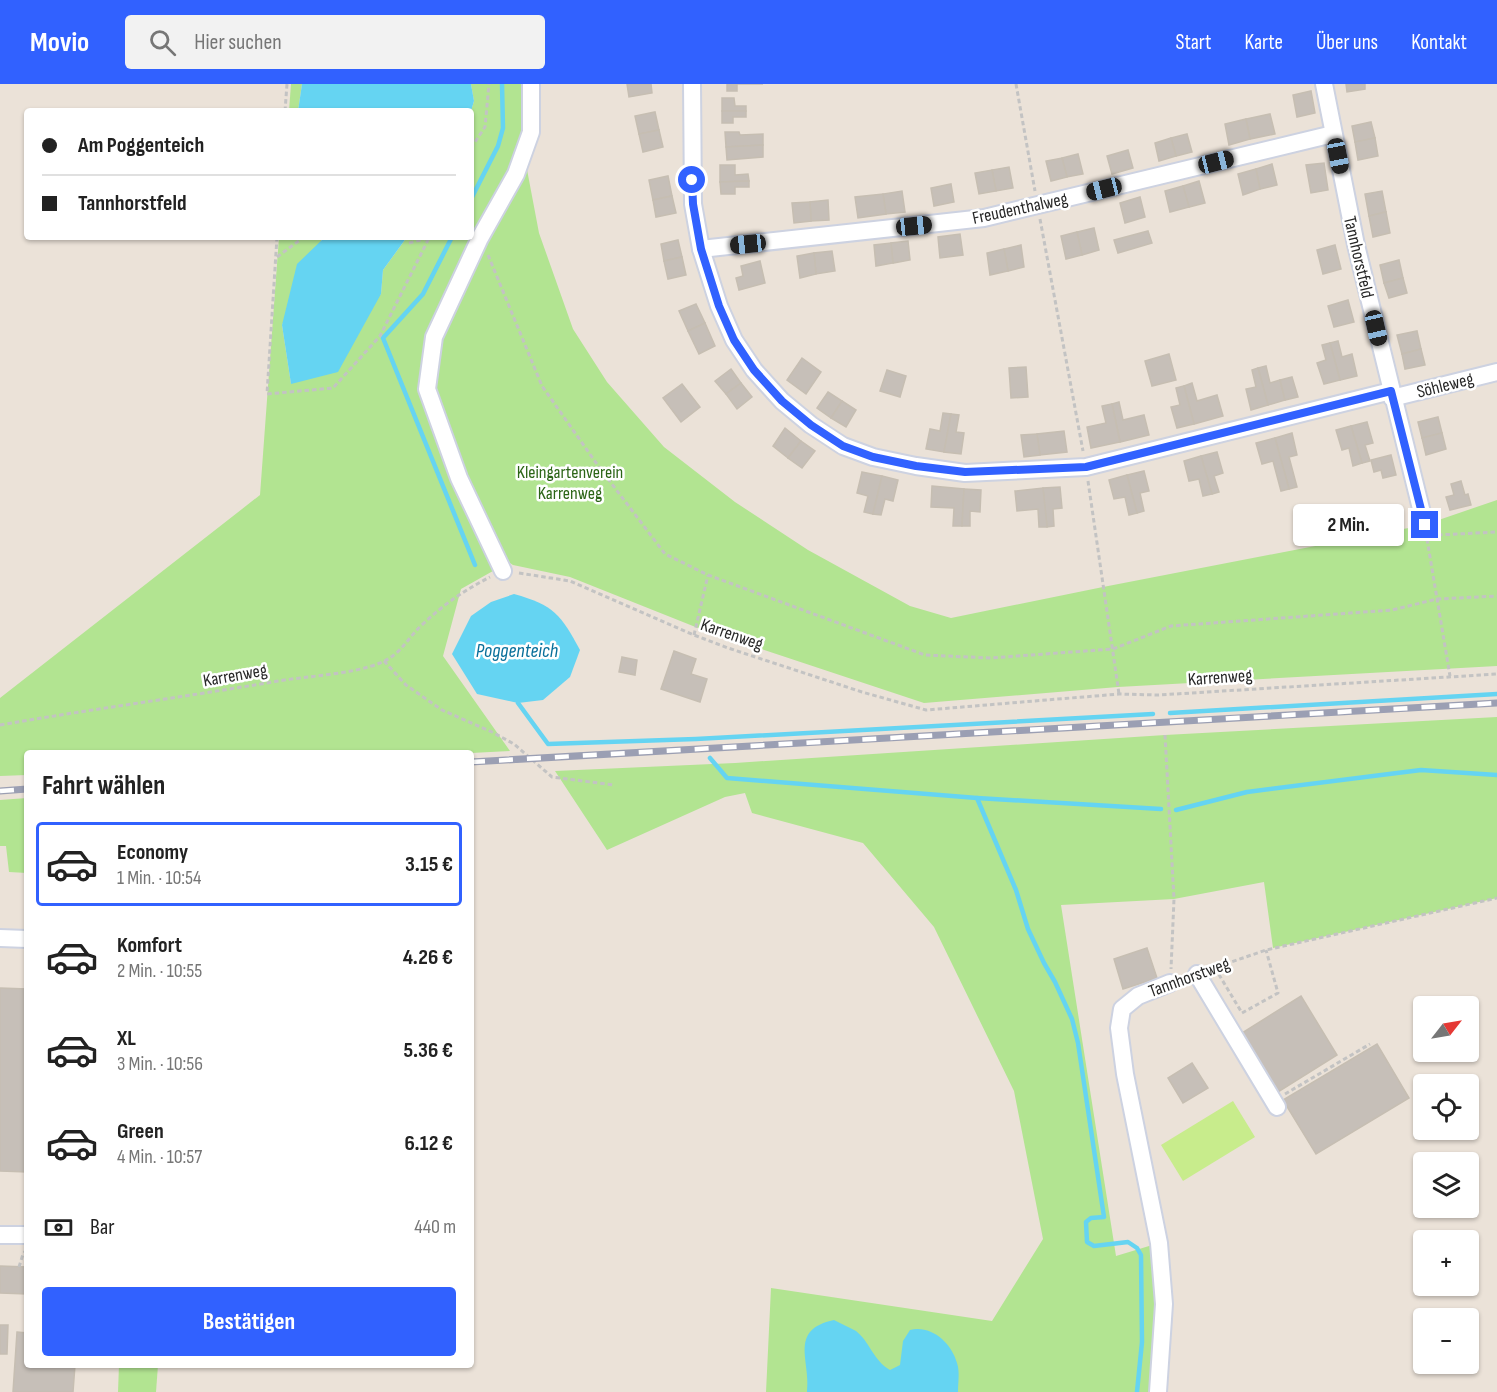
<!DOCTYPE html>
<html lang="de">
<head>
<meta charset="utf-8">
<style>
  :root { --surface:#fff; --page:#f2f2f2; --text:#222; --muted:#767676; --line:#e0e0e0; --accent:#3161ff }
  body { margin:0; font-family:"Sofia Sans Condensed",sans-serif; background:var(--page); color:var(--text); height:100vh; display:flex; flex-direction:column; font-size:22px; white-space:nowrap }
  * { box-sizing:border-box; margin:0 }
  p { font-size:20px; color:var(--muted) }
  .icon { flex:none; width:33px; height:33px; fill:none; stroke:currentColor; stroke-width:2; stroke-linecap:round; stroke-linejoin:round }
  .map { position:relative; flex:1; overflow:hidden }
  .side { position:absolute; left:24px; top:666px; width:450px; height:618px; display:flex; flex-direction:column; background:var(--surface); border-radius:6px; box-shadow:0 2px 4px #0004 }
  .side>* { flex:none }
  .hud { position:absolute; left:24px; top:24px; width:450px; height:132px; border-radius:6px; box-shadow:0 2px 4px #0004; display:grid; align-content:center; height:132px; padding:0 18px; background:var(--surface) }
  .needle { width:39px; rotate:59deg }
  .fabs { position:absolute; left:1413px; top:912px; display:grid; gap:12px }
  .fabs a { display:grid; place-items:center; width:66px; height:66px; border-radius:6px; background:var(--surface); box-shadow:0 2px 4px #0004; font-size:30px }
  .end { position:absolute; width:27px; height:27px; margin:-14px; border:8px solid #3161ff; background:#fff; box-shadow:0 0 0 3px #fff }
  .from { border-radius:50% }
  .bubble { position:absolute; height:42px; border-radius:6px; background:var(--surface); box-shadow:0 2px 4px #0004; font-size:20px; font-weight:700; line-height:42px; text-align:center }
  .car { position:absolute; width:18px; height:36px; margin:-18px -9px; border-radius:8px; box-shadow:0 0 4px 2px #0007; background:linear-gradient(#222 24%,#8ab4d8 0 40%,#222 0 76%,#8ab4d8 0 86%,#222 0) }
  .hud b { display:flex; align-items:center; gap:21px; height:57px; font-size:22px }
  .hud b+b { border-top:2px solid var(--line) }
  .hud i { width:15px; height:15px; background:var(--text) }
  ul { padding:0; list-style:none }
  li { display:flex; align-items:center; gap:18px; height:84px; margin:0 12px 9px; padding:0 6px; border:3px solid transparent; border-radius:6px }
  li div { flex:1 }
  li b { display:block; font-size:22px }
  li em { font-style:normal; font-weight:700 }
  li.current { border-color:var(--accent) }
  li>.icon { width:54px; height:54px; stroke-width:1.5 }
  h2 { padding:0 18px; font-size:27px; line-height:72px }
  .pay { display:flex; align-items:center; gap:15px; height:66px; padding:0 18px; font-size:22px }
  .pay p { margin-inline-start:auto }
  .primary-button { display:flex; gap:12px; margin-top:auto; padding:12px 18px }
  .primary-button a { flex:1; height:69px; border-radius:6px; background:var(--accent); color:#fff; font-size:24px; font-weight:700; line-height:69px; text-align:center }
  header { display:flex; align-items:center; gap:36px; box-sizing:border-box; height:84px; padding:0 30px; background:var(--accent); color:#fff }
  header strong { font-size:28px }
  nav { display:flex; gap:33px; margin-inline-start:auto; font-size:21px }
  .search { width:420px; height:54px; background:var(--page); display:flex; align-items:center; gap:15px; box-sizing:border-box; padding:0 21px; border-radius:6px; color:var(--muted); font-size:22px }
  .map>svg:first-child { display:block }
  .green { fill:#b2e491 }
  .pitch { fill:#c8ec8c }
  .water { fill:#65d4f2 }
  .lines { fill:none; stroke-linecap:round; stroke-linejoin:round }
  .stream { stroke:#65d4f2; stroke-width:4.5 }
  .building { fill:#c6bfb8; stroke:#c6beb2; stroke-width:1.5 }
  .minor-casing { stroke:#cdd2e1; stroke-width:20 }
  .path { stroke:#c3c3c3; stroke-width:3; stroke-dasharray:4.5 3; stroke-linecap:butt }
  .minor { stroke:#fff; stroke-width:16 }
  .rail-casing { stroke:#9b9fb3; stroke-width:7 }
  .rail { stroke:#fff; stroke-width:4.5; stroke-dasharray:14; stroke-linecap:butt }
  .route { stroke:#3161ff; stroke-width:8 }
  .labels { text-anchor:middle; stroke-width:5; stroke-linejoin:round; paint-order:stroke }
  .street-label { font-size:18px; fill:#272727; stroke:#fff }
  .park-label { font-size:18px; fill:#2b6516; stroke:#fff }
  .water-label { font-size:20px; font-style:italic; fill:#086f9a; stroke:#fff }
</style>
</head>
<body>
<header>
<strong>Movio</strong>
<div class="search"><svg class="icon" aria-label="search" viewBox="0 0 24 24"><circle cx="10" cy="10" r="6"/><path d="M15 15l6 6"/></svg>Hier suchen</div>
<nav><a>Start</a><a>Karte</a><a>Über uns</a><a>Kontakt</a></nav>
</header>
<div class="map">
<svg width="1497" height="1308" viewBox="0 0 1497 1308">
  <rect width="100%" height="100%" fill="#ebe2d8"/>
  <g class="green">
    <path d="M 291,0 L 302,0 L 298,27 L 289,27 Z"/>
    <path d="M 471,0 L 531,0 L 525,75 L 539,149 L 573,245 L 607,298 L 664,363 L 735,418 L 808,466 L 910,522 L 951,534 L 1103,503 L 1424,441 L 1497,416 L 1497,582 L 1118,603 L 924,619 L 698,544 L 570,493 L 513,481 L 501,473 L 500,483 L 461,505 L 443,572 L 510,667 L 471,669 L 27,669 L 27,691 L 0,692 L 0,614 L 260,411 L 279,153 L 325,153 L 322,155 L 282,241 L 291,300 L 381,210 L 383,186 L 407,153 L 471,153 L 471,27 L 474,17 Z"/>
    <path d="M 1497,633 L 1497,814 L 1273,864 L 1264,798 L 1174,815 L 1061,821 L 1116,1172 L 1159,1159 L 1157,1308 L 766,1308 L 771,1204 L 992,1237 L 1043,1155 L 1014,1007 L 934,843 L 863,759 L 752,729 L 745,709 L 725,713 L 607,766 L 555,687 L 735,679 L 1165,651 Z"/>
    <path d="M 27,714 L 27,789 L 9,788 L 6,762 L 0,762 L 0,716 Z"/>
    <path d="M 119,1281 L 158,1281 L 156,1308 L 118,1308 Z"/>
  </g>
  <path class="pitch" d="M 1233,1017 L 1255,1053 L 1183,1097 L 1161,1061 Z"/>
  <g class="water">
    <path d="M 302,0 L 471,0 L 474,17 L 471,27 L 298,27 Z"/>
    <path d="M 325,153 L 407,153 L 383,186 L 381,210 L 338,288 L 291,300 L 282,241 L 297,180 Z"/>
    <path d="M 514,510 C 554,521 561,531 580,566 L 570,593 L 543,616 L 518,619 L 477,610 L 452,570 L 471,532 L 491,518 Z"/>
    <path d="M 834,1236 C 841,1240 849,1243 856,1247 C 870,1258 873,1276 890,1286 L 900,1281 L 903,1257 L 910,1246 C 931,1241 951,1258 957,1279 C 960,1287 958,1299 958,1308 L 807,1308 C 811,1276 788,1246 834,1236 Z"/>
  </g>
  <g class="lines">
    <g class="stream">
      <path d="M 471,115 L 498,62 L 503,44 L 502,0"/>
      <path d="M 452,153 L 423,210 L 383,254 L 475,481"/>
      <path d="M 518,619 L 548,660 L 696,655 L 1153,630"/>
      <path d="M 1170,629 L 1497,610"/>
      <path d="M 710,674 L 727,694 L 977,714 L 1161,725"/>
      <path d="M 977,714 L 1016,806 L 1028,845 L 1044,879 L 1055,898 L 1072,935 L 1078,959 L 1104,1133 L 1091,1134 L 1086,1138 L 1087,1158 L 1094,1162 L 1128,1158 L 1137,1164 L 1141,1171 L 1142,1258 L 1137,1308"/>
      <path d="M 1176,726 L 1247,708 L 1421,686 L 1497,691"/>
    </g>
  </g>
  <g class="building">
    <path d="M 627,0 L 651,0 L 652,9 L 629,13 Z"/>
    <path d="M 727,0 L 763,0 L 737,0 L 737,7 L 727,7 Z"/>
    <path d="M 1346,0 L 1365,0 L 1365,5 L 1347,8 Z"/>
    <path d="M 1311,7 L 1315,29 L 1297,33 L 1293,11 Z"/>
    <path d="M 722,14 L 734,14 L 735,22 L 746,22 L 746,27 L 722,27 Z"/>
    <path d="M 722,27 L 746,27 L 746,33 L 733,33 L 733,39 L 722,39 Z"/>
    <path d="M 655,28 L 659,46 L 639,50 L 635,32 Z"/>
    <path d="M 1270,30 L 1275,50 L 1250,55 L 1246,35 Z"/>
    <path d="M 1246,35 L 1250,55 L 1229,61 L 1225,40 Z"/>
    <path d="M 1371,38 L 1375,54 L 1355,58 L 1352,42 Z"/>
    <path d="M 659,46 L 663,63 L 643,68 L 639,50 Z"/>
    <path d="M 725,48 L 739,48 L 740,51 L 763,50 L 763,61 L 726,63 Z"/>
    <path d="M 1187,50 L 1192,68 L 1176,72 L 1171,54 Z"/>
    <path d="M 1171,54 L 1176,72 L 1159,77 L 1155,59 Z"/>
    <path d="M 1375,54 L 1378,72 L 1358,76 L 1355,58 Z"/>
    <path d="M 763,61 L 763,73 L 727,76 L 726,63 Z"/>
    <path d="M 1128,66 L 1133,84 L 1112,90 L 1107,72 Z"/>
    <path d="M 1078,70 L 1083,90 L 1067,93 L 1062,74 Z"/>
    <path d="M 1062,74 L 1067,93 L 1051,97 L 1046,77 Z"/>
    <path d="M 1324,79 L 1328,106 L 1311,109 L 1306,81 Z"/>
    <path d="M 1272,80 L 1277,101 L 1260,105 L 1256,85 Z"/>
    <path d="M 720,81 L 735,81 L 735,91 L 748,90 L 749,97 L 720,98 Z"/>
    <path d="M 1009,83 L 1013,104 L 996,107 L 992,86 Z"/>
    <path d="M 1256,85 L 1260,105 L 1243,111 L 1238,90 Z"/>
    <path d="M 992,86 L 996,107 L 979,110 L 975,89 Z"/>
    <path d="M 668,92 L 672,112 L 653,116 L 649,96 Z"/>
    <path d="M 749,97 L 749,103 L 735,103 L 735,110 L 721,110 L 720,98 Z"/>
    <path d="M 1199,97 L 1205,119 L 1189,123 L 1183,102 Z"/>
    <path d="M 951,100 L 954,118 L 934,122 L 931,104 Z"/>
    <path d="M 1183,102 L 1189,123 L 1170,128 L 1165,107 Z"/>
    <path d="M 902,107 L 905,128 L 886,130 L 883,110 Z"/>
    <path d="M 1382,107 L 1386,128 L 1369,132 L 1365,110 Z"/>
    <path d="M 883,110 L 886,130 L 858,134 L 855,113 Z"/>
    <path d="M 672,112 L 676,129 L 656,133 L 653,116 Z"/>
    <path d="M 1140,113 L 1145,133 L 1125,139 L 1120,119 Z"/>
    <path d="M 828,116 L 829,136 L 811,137 L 810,118 Z"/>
    <path d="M 810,118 L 811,137 L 794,139 L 792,119 Z"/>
    <path d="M 1386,128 L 1390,149 L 1373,153 L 1369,132 Z"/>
    <path d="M 1094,144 L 1099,166 L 1082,171 L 1077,148 Z"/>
    <path d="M 1148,147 L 1152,159 L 1118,169 L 1114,156 Z"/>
    <path d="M 1077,148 L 1082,171 L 1066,175 L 1061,152 Z"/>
    <path d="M 960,150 L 963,171 L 940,174 L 938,153 Z"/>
    <path d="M 678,156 L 682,173 L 664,177 L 661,160 Z"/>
    <path d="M 908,157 L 910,176 L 893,179 L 891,159 Z"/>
    <path d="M 891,159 L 893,179 L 876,182 L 874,161 Z"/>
    <path d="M 1021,161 L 1024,183 L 1008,187 L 1004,165 Z"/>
    <path d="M 1335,161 L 1341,185 L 1323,190 L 1317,166 Z"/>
    <path d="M 1004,165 L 1008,187 L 990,191 L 987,169 Z"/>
    <path d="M 832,167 L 835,187 L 816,190 L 814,169 Z"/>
    <path d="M 814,169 L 816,190 L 800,194 L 797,172 Z"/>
    <path d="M 682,173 L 686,191 L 668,195 L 664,177 Z"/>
    <path d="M 1399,176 L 1403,194 L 1384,199 L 1380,181 Z"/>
    <path d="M 760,177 L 765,199 L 739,206 L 736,194 L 743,192 L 741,182 Z"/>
    <path d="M 1403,194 L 1407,209 L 1389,214 L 1384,199 Z"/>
    <path d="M 1348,216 L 1354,238 L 1334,243 L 1328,222 Z"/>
    <path d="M 696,220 L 705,239 L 688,247 L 679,227 Z"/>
    <path d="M 705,239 L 715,262 L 699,270 L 688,247 Z"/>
    <path d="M 1417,247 L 1421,265 L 1402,270 L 1397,251 Z"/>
    <path d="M 1338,257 L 1342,273 L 1352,270 L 1357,292 L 1340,296 L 1330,259 Z"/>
    <path d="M 1330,259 L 1340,296 L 1324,300 L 1317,279 L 1326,276 L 1322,261 Z"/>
    <path d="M 1421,265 L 1425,281 L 1405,285 L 1402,270 Z"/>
    <path d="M 1169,270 L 1176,296 L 1152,302 L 1145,277 Z"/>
    <path d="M 802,274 L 821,288 L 806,310 L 787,296 Z"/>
    <path d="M 1266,282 L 1270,299 L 1280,296 L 1285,316 L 1268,321 L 1258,284 Z"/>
    <path d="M 1026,283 L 1028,313 L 1011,314 L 1009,284 Z"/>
    <path d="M 1258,284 L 1268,321 L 1251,326 L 1246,305 L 1256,303 L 1252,286 Z"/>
    <path d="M 731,285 L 741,299 L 726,310 L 715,297 Z"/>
    <path d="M 887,286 L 906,292 L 900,313 L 880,307 Z"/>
    <path d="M 1292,293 L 1298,313 L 1285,316 L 1280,296 Z"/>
    <path d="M 741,299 L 752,313 L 737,325 L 726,310 Z"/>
    <path d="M 1192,299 L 1197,317 L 1217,311 L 1223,332 L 1194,340 L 1184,302 Z"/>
    <path d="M 682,300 L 700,323 L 681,338 L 663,314 Z"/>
    <path d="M 1184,302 L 1194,340 L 1177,344 L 1171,323 L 1180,321 L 1176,304 Z"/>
    <path d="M 828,308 L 842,317 L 831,334 L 817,324 Z"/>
    <path d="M 842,317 L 856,326 L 846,343 L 831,334 Z"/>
    <path d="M 1119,318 L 1123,336 L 1144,331 L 1149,351 L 1120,358 L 1112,320 Z"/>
    <path d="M 1112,320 L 1120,358 L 1091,364 L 1087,343 L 1106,339 L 1102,322 Z"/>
    <path d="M 943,329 L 951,330 L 944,368 L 926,365 L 930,345 L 940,347 Z"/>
    <path d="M 951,330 L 959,331 L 956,348 L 964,349 L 961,370 L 944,368 Z"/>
    <path d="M 1438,333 L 1442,349 L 1422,354 L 1418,338 Z"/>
    <path d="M 1367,338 L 1373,359 L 1365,361 L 1370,377 L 1362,379 L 1351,342 Z"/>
    <path d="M 1351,342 L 1362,379 L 1353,382 L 1349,364 L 1342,366 L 1336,346 Z"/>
    <path d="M 785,344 L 801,357 L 788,374 L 773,362 Z"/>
    <path d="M 1064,347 L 1067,368 L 1040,371 L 1037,350 Z"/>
    <path d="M 1292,349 L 1297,371 L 1289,373 L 1297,403 L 1289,405 L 1275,354 Z"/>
    <path d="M 1442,349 L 1446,365 L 1426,371 L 1422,354 Z"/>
    <path d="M 1037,350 L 1040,371 L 1024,373 L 1021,351 Z"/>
    <path d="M 1275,354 L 1289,405 L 1281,407 L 1273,377 L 1262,380 L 1256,359 Z"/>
    <path d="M 801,357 L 815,367 L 802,384 L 788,374 Z"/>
    <path d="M 1217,368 L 1223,389 L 1214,392 L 1219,408 L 1212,410 L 1201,372 Z"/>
    <path d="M 1391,371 L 1396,391 L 1383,394 L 1381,386 L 1374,388 L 1371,376 Z"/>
    <path d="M 1201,372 L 1212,410 L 1203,412 L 1199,395 L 1189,397 L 1184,377 Z"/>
    <path d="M 1144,387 L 1149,407 L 1140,409 L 1144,427 L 1137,429 L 1127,391 Z"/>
    <path d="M 862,388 L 882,392 L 873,430 L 864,428 L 868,412 L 857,409 Z"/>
    <path d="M 1127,391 L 1137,429 L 1129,431 L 1125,413 L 1114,415 L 1109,396 Z"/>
    <path d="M 882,392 L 898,396 L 893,417 L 885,415 L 881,431 L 873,430 Z"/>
    <path d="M 1461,397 L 1465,411 L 1468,410 L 1471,421 L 1450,426 L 1446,413 L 1454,411 L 1451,400 Z"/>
    <path d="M 932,402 L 964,405 L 962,442 L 953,442 L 954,424 L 931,423 Z"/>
    <path d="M 1060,403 L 1062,424 L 1053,425 L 1054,442 L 1047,443 L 1043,404 Z"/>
    <path d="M 1043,404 L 1047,443 L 1039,443 L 1038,425 L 1017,427 L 1015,407 Z"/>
    <path d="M 964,405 L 981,406 L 980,428 L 970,427 L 970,442 L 962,442 Z"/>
    <path d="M 674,567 L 696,575 L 691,590 L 707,595 L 700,618 L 661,605 Z"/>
    <path d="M 622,573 L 637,576 L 635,591 L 619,588 Z"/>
    <path d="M 1147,864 L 1157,894 L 1123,905 L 1114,875 Z"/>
    <path d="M 0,904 L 27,905 L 27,1088 L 0,1087 Z"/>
    <path d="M 1301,912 L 1337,971 L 1278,1008 L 1242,949 Z"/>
    <path d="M 1377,960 L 1409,1014 L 1316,1070 L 1283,1016 Z"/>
    <path d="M 1192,979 L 1208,1004 L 1183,1019 L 1168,994 Z"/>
    <path d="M 0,1182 L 27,1183 L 27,1210 L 0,1209 Z"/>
    <path d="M 0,1241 L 8,1241 L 7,1270 L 0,1270 Z"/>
    <path d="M 17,1248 L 27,1249 L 27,1281 L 75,1281 L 73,1308 L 13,1308 Z"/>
  </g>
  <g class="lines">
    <defs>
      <g id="minor">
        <path d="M 692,0 L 693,120 L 701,165 L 719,222 L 734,256 L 754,286 L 782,317 L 811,341 L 843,362 L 873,373 L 916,382 L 965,389 L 1086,383 L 1391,307"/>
        <path d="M 1324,0 L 1356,161 L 1425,441"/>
        <path d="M 701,165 L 984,134 L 1333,50"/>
        <path d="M 1392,314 L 1497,288"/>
        <path d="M 503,487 L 459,394 L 427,305 L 434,253 L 480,154 L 516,90 L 531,48 L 531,0"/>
        <path d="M 0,854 L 27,855"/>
        <path d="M 1197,890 L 1277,1023"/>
        <path d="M 0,1151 L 27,1151"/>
        <path d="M 1158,1308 L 1164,1220 L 1159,1159 L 1125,990 L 1119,944 L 1122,925 L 1138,912 L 1170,899"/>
      </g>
    </defs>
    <use href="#minor" class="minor-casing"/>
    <g class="path">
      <path d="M 1016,0 L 1035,107"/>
      <path d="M 285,27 L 287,0"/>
      <path d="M 471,64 L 485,43 L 489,0"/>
      <path d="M 1040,135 L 1083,367"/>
      <path d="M 277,153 L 267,310 L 333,304 L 380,252 L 429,154"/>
      <path d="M 409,159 L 428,154"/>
      <path d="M 488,171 L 542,302 L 599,383 L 665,470 L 708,491 L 925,571 L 990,574 L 1113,565 L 1171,542 L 1392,526 L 1437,515 L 1497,512"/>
      <path d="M 277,173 L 304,153"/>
      <path d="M 1088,397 L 1119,610"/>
      <path d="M 1438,451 L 1497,448"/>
      <path d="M 1427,455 L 1450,592"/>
      <path d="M 519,489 L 570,497 L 694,551 L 728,564 L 862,608 L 926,626 L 1119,610 L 1159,611 L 1497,590"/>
      <path d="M 694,551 L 708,491"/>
      <path d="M 384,577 L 406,601 L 442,626 L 492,648 L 514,660 L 552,693 L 614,701"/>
      <path d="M 0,641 C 92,625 185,613 278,597 C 308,592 354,590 380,579 C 402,570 407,554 423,540 C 444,520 465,506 490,493"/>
      <path d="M 1165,651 L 1174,815 L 1171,885"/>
      <path d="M 1215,884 L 1242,929 L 1278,909 L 1266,866"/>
      <path d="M 1211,885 L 1266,866 L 1497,814"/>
      <path d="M 1285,1010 L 1370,960"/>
      <path d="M 19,1183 L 23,1170 L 27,1165"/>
    </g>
    <use href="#minor" class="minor"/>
    <defs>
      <g id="rail">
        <path d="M 471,678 L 1497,619"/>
        <path d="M 0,707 L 27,705"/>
      </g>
    </defs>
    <use href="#rail" class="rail-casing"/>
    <use href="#rail" class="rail"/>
  </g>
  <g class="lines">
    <path class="route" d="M 692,96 L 693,120 L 701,165 L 719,222 L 734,256 L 754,286 L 782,317 L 811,341 L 843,362 L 873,373 L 916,382 L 965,388 L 1086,383 L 1391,307 L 1425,441"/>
  </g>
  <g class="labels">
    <g class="street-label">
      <text transform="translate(1020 124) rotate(-12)" y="6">Freudenthalweg</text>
      <text transform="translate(1359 173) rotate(77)" y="6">Tannhorstfeld</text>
      <text transform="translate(1445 301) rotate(-14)" y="6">Söhleweg</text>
      <text transform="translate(732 550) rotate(19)" y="6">Karrenweg</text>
      <text transform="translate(235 591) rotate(-10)" y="6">Karrenweg</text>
      <text transform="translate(1220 593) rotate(-4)" y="6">Karrenweg</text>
      <text transform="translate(1189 893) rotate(-20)" y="6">Tannhorstweg</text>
    </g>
    <g class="park-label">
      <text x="570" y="394">Kleingartenverein<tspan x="570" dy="21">Karrenweg</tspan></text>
    </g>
    <g class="water-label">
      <text x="517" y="573">Poggenteich</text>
    </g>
  </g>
</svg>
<div class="fabs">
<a><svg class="needle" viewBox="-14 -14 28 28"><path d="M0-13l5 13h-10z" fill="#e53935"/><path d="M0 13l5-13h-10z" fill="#767676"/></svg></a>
<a><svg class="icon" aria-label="locate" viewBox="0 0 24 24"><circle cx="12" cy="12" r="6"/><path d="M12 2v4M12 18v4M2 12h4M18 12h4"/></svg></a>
<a><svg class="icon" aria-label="layers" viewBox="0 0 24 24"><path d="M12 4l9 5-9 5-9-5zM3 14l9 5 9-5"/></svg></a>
<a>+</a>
<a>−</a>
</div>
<i class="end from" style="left:692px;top:96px"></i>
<i class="end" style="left:1425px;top:441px"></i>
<div class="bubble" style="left:1293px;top:420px;width:111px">2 Min.</div>
<i class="car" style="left:1338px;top:72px;rotate:169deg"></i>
<i class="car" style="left:1216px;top:78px;rotate:76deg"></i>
<i class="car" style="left:1104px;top:105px;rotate:256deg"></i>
<i class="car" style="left:914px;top:142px;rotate:84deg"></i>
<i class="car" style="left:748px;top:160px;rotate:264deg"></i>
<i class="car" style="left:1376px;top:244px;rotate:167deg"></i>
<div class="hud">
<b><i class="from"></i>Am Poggenteich</b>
<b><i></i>Tannhorstfeld</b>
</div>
<section class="side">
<h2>Fahrt wählen</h2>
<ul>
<li class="current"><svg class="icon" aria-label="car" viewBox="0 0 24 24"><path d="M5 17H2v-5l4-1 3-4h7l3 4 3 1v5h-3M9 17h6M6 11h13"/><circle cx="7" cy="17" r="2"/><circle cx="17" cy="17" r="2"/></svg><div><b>Economy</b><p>1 Min. · 10:54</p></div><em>3.15 €</em></li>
<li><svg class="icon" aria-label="car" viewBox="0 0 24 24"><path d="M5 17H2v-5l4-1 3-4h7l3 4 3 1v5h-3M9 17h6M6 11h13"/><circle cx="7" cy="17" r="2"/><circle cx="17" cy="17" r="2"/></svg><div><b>Komfort</b><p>2 Min. · 10:55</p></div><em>4.26 €</em></li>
<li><svg class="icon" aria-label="car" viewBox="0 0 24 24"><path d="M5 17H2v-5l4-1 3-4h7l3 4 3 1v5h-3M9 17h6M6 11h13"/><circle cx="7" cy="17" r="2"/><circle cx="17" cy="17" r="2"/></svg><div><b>XL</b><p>3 Min. · 10:56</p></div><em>5.36 €</em></li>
<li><svg class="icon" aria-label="car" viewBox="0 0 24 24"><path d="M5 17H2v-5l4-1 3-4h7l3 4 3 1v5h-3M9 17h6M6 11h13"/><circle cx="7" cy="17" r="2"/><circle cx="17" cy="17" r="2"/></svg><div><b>Green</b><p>4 Min. · 10:57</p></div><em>6.12 €</em></li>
</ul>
<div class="pay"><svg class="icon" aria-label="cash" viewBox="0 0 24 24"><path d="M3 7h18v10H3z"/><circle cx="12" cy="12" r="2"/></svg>Bar<p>440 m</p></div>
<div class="primary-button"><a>Bestätigen</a></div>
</section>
</div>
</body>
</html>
